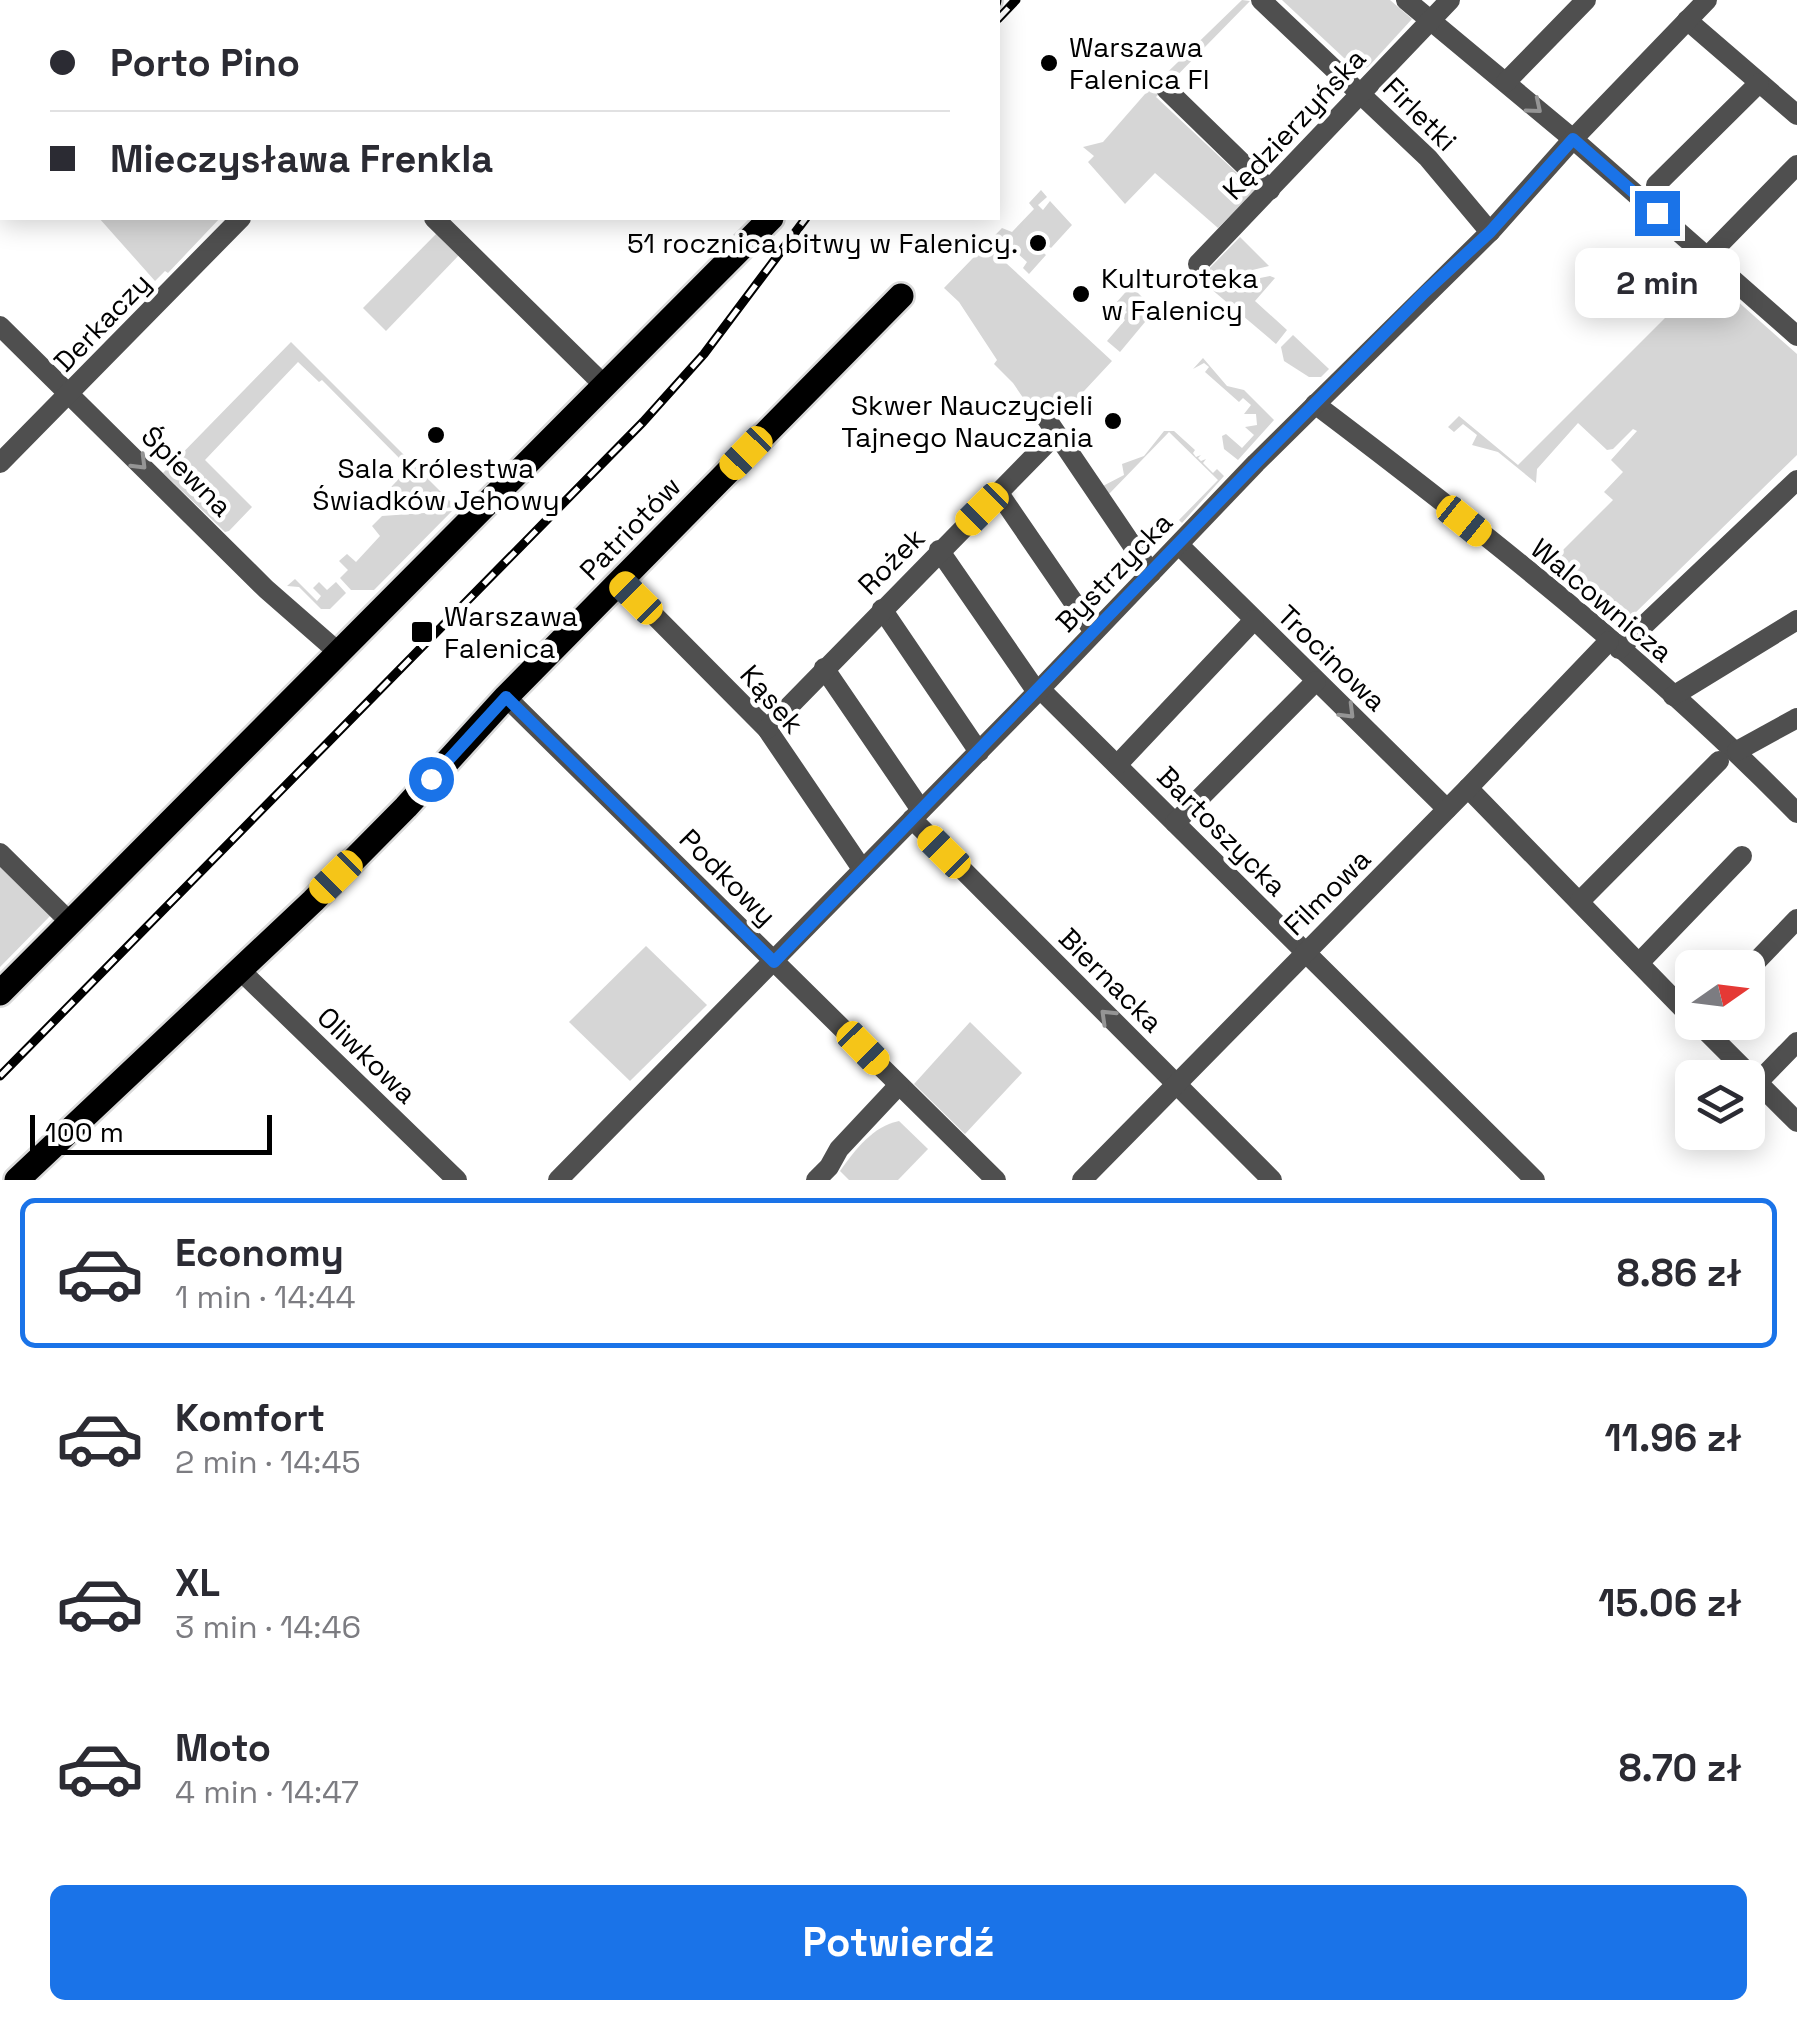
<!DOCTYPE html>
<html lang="pl">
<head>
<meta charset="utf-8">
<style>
  :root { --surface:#fff; --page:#f7f7f7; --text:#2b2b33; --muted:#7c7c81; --line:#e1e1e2; --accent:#1a73e8 }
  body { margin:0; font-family:"Space Grotesk",sans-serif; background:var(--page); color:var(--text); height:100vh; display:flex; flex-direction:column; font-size:38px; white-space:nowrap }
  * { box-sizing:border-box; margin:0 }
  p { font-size:32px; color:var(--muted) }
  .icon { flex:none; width:55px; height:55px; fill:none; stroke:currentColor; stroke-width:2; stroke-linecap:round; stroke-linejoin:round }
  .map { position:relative; height:1180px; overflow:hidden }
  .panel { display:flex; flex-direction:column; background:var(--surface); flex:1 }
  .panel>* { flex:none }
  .guide { position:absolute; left:0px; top:0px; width:1000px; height:220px; box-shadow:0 5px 25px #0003; display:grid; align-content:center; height:220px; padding:0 50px; background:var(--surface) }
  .needle { width:65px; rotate:76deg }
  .tools { position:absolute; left:1675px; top:950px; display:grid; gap:20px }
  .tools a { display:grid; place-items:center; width:90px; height:90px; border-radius:15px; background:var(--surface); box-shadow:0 5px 25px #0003; font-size:50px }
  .scale { position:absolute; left:30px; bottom:25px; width:242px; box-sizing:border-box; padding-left:10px; border:5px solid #000; border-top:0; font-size:28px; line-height:35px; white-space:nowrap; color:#000; -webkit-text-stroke:8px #fff; paint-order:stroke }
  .end { position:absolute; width:45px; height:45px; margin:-22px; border:12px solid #1a73e8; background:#fff; box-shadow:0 0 0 5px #fff }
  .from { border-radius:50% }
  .bubble { position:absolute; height:70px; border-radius:15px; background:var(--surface); box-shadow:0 5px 25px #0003; font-size:32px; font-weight:800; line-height:70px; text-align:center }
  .car { position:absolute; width:30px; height:60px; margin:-30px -15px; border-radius:12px; box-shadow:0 0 8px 2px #0007; background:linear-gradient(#f5c518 24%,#345 0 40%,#f5c518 0 76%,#345 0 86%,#f5c518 0) }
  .guide b { display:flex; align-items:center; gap:35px; height:95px; font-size:38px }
  .guide b+b { border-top:2px solid var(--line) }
  .guide i { width:25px; height:25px; background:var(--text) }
  ul { padding:18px 0 0; list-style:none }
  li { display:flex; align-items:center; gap:30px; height:150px; margin:0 20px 15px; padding:0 30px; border:5px solid transparent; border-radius:15px }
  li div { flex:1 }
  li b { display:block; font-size:38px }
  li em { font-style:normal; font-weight:800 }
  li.on { border-color:var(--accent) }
  li>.icon { width:90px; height:90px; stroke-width:1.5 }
  .button { display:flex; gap:20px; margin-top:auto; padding:20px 50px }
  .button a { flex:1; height:115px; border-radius:15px; background:var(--accent); color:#fff; font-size:40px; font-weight:800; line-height:115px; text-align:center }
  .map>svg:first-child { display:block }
  .green { fill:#d6d6d6 }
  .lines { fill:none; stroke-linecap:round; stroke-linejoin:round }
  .major-casing { stroke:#dbdbdb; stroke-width:30 }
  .minor { stroke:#4f4f4f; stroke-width:20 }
  .major { stroke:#000; stroke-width:25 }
  .rail-casing { stroke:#000; stroke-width:9 }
  .rail { stroke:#fff; stroke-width:5; stroke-dasharray:15; stroke-linecap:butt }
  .oneway { stroke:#959595 }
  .route { stroke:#1a73e8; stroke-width:12 }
  .poi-dot { fill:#000; stroke:#fff; stroke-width:4 }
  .labels { text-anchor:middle; stroke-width:9; stroke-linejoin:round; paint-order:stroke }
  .poi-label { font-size:28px; fill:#000; stroke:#fff; text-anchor:start }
  .street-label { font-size:28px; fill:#000; stroke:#fff }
</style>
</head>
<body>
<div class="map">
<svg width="1797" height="1180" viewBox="0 0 1797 1180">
  <rect width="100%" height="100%" fill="#fff"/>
  <g class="green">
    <path d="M 1242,0 L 1250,1 L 1156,97 L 1255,190 L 1218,228 L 1155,173 L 1125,204 L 1088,162 L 1094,156 L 1083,147 L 1103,142 L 1145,94 Z"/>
    <path d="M 1282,0 L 1390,0 L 1412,19 L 1368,67 L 1359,72 Z"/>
    <path d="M 1041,190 L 1047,197 L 1038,205 L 1043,210 L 1050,201 L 1072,225 L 1051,248 L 1037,237 L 1032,243 L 1046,255 L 1029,274 L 1023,268 L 1027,262 L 1016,252 L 1006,263 L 1112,361 L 1057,420 L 1039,421 L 1013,383 L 994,364 L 997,360 L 959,302 L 944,288 L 1002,228 L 1012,232 L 1034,209 L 1029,203 Z"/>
    <path d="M 99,218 L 220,218 L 168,273 L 165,271 L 155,281 Z"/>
    <path d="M 438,232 L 461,253 L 386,331 L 363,308 Z"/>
    <path d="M 1240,237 L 1269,266 L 1203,282 L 1199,279 Z"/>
    <path d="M 1708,275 L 1797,354 L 1797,455 L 1632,616 L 1607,617 L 1546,567 L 1613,500 L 1604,492 L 1623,472 L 1611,460 L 1637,431 L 1633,429 L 1613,449 L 1607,450 L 1578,423 L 1537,469 L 1536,483 L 1498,452 L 1472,445 L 1477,435 L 1463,424 L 1454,432 L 1448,427 L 1459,416 L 1518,465 Z"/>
    <path d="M 1270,276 L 1275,278 L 1255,301 L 1287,330 L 1276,344 L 1210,288 Z"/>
    <path d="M 1131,286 L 1155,310 L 1120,352 L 1107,341 L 1125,320 L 1122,317 L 1127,312 L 1116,303 Z"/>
    <path d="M 1293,335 L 1329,369 L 1321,377 L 1309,377 L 1284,361 L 1281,347 Z"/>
    <path d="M 291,342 L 456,507 L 378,513 L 363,496 L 367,493 L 377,502 L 409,468 L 322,380 L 319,382 L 298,362 L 205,460 L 252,507 L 229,531 L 225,532 L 163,473 Z"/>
    <path d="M 1203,358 L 1227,386 L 1244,390 L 1274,420 L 1238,460 L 1224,449 L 1222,436 L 1226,434 L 1242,448 L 1254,435 L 1245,427 L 1257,425 L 1256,414 L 1244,414 L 1251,405 L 1243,398 L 1239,402 L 1205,372 L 1209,367 L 1204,363 L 1193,369 Z"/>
    <path d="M 1164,431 L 1174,431 L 1195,450 L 1193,453 L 1196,457 L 1201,455 L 1198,458 L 1201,461 L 1206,459 L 1203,463 L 1213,473 L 1217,469 L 1224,476 L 1182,523 L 1179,520 L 1218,480 L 1169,432 L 1109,494 L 1101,487 L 1124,475 L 1122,464 L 1144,456 Z"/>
    <path d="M 452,511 L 374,590 L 351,590 L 340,578 L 348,570 L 339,561 L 347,554 L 356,562 L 380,536 L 372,526 L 382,516 Z"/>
    <path d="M 295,579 L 317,601 L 321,596 L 313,588 L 319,582 L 327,590 L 336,582 L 346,593 L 330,609 L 321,609 L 299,587 L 287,586 Z"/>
    <path d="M 0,860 L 53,913 L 0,967 Z"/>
    <path d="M 646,946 L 707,1005 L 630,1081 L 569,1022 Z"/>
    <path d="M 970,1022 L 1022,1073 L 965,1134 L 914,1084 Z"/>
    <path d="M 899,1121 L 928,1149 L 898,1180 L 849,1180 L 840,1171 C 855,1150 873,1126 899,1121 Z"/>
  </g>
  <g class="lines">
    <defs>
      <g id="major">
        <path d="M 964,2 L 968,0"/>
        <path d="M 987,2 L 989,0"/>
        <path d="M 0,993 L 771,218"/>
        <path d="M 17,1180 L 313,901 L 406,807 L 506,697 L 901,296"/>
      </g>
    </defs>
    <use href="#major" class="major-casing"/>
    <g class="minor">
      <path d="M 788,0 L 794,2"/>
      <path d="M 1261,0 L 1428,158 L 1490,232"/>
      <path d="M 1406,0 L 1573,139 L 1797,336"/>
      <path d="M 202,2 L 205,0"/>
      <path d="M 455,2 L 458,0"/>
      <path d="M 1687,20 L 1797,115"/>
      <path d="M 1506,82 L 1586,0"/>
      <path d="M 1166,89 L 1270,190"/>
      <path d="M 0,164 L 2,162"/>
      <path d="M 1656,185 L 1759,83"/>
      <path d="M 434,218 L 604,385"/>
      <path d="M 1707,257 L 1797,165"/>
      <path d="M 1198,264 L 1450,0"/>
      <path d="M 0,326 L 266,589 L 338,652"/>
      <path d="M 1315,404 C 1482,530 1650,663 1797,813"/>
      <path d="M 1046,418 L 1151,573"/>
      <path d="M 0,463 L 241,218"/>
      <path d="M 998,492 L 1094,632"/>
      <path d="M 1179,545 L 1447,809"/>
      <path d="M 939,550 L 1037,692"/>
      <path d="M 620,581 L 767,729 L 862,869"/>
      <path d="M 882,609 L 979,752"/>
      <path d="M 1619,649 L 1797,480"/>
      <path d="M 824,668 L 921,810"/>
      <path d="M 1040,689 L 1535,1180"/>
      <path d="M 1673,696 L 1797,620"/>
      <path d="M 506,697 L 996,1180"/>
      <path d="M 767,729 L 1056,434"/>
      <path d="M 1737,751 L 1797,718"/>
      <path d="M 1117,765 L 1254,620"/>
      <path d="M 1468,788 L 1692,1018"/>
      <path d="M 912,819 L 1272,1180"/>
      <path d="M 1175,823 L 1316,681"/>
      <path d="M 0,853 L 70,922"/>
      <path d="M 1580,901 L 1719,761"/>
      <path d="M 1639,963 L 1742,856"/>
      <path d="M 240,970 L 457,1180"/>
      <path d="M 1748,970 L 1797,919"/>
      <path d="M 1697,1022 L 1797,1122"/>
      <path d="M 1758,1082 L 1797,1042"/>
      <path d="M 558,1180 L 1040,689 L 1256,463 L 1490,232 L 1573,139 L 1707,0"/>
      <path d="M 816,1180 L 829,1167 L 839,1149 L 899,1085"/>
      <path d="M 1082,1180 L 1468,788 L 1609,641"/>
    </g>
    <use href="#major" class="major"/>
    <defs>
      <g id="rail">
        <path d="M 998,19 L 1016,0"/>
        <path d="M 0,1076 L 643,422 L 704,354 L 806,218"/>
      </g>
    </defs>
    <use href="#rail" class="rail-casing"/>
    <use href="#rail" class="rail"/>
  </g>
  <defs><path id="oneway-chevron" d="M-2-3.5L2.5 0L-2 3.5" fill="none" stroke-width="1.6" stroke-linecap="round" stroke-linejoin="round" transform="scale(2.5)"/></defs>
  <g class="oneway">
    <use href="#oneway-chevron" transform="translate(1535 107) rotate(40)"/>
    <use href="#oneway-chevron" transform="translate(140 463) rotate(45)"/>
    <use href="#oneway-chevron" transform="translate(1348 712) rotate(45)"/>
    <use href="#oneway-chevron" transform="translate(1107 1016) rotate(-136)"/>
  </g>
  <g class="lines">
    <path class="route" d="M 431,779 L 506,697 L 774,962 L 1256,463 L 1424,293 L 1490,232 L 1573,139 L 1657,213"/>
  </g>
  <g class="poi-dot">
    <circle cx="1049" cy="63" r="10"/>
    <circle cx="1038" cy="243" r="10"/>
    <circle cx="1081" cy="294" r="10"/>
    <circle cx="1113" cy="421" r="10"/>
    <circle cx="436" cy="435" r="10"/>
    <rect x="410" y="620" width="24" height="24" rx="5"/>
  </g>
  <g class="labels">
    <g class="poi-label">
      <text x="1069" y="57">Warszawa<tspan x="1069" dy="32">Falenica Fl</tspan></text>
      <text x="1018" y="253" text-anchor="end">51 rocznica bitwy w Falenicy.</text>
      <text x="1101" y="288">Kulturoteka<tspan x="1101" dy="32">w Falenicy</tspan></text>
      <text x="1093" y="415" text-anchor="end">Skwer Nauczycieli<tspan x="1093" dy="32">Tajnego Nauczania</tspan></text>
      <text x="436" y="478" text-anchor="middle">Sala Królestwa<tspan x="436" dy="32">Świadków Jehowy</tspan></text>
      <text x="444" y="626">Warszawa<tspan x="444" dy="32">Falenica</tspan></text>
    </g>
    <g class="street-label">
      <text transform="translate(1420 114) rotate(45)" y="10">Firletki</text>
      <text transform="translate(1294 124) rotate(-47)" y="10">Kędzierzyńska</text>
      <text transform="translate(102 322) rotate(-46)" y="10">Derkaczy</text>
      <text transform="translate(187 471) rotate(45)" y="10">Śpiewna</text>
      <text transform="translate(630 528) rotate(-46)" y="10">Patriotów</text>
      <text transform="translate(891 561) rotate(-45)" y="10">Rożek</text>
      <text transform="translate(1114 572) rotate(-46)" y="10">Bystrzycka</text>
      <text transform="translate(1602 600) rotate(40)" y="10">Walcownicza</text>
      <text transform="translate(1332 658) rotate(44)" y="10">Trocinowa</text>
      <text transform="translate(772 699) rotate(49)" y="10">Kąsek</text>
      <text transform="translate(1222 831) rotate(45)" y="10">Bartoszycka</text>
      <text transform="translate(728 877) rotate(45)" y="10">Podkowy</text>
      <text transform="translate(1327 892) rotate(-45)" y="10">Filmowa</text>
      <text transform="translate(1111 980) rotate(45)" y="10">Biernacka</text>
      <text transform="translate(367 1055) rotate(44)" y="10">Oliwkowa</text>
    </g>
  </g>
</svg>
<div class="tools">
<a><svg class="needle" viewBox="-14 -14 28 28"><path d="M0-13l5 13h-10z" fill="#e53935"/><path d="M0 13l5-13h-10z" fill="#7c7c81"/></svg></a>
<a><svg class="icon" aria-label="layers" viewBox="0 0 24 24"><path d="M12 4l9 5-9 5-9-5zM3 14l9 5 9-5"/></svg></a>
</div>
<div class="scale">100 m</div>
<i class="end from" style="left:431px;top:779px"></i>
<i class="end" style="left:1657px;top:213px"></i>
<div class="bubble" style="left:1575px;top:248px;width:165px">2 min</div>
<i class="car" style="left:746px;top:453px;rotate:224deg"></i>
<i class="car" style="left:982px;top:509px;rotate:225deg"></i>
<i class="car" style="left:1464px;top:521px;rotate:129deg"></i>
<i class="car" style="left:636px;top:598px;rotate:315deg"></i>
<i class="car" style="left:944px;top:852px;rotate:315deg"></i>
<i class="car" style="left:336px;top:877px;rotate:225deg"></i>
<i class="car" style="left:863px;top:1048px;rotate:136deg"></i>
<div class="guide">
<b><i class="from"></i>Porto Pino</b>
<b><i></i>Mieczysława Frenkla</b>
</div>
</div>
<section class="panel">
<ul>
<li class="on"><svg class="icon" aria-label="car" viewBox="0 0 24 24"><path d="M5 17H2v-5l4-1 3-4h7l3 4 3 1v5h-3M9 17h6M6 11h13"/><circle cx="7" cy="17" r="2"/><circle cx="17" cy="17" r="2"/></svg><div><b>Economy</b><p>1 min · 14:44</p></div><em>8.86 zł</em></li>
<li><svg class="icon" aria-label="car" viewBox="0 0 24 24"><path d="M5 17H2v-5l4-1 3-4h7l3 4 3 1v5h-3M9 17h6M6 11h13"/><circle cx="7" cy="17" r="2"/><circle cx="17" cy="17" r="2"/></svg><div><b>Komfort</b><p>2 min · 14:45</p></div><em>11.96 zł</em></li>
<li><svg class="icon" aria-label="car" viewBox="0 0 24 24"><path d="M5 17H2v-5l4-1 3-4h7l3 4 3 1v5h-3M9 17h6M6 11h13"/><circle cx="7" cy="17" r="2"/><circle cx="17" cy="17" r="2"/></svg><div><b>XL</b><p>3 min · 14:46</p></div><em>15.06 zł</em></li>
<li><svg class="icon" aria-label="car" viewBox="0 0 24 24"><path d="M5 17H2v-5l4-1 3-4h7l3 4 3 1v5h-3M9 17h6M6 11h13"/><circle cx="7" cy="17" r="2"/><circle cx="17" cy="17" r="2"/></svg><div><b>Moto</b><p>4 min · 14:47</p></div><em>8.70 zł</em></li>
</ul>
<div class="button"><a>Potwierdź</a></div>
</section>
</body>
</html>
